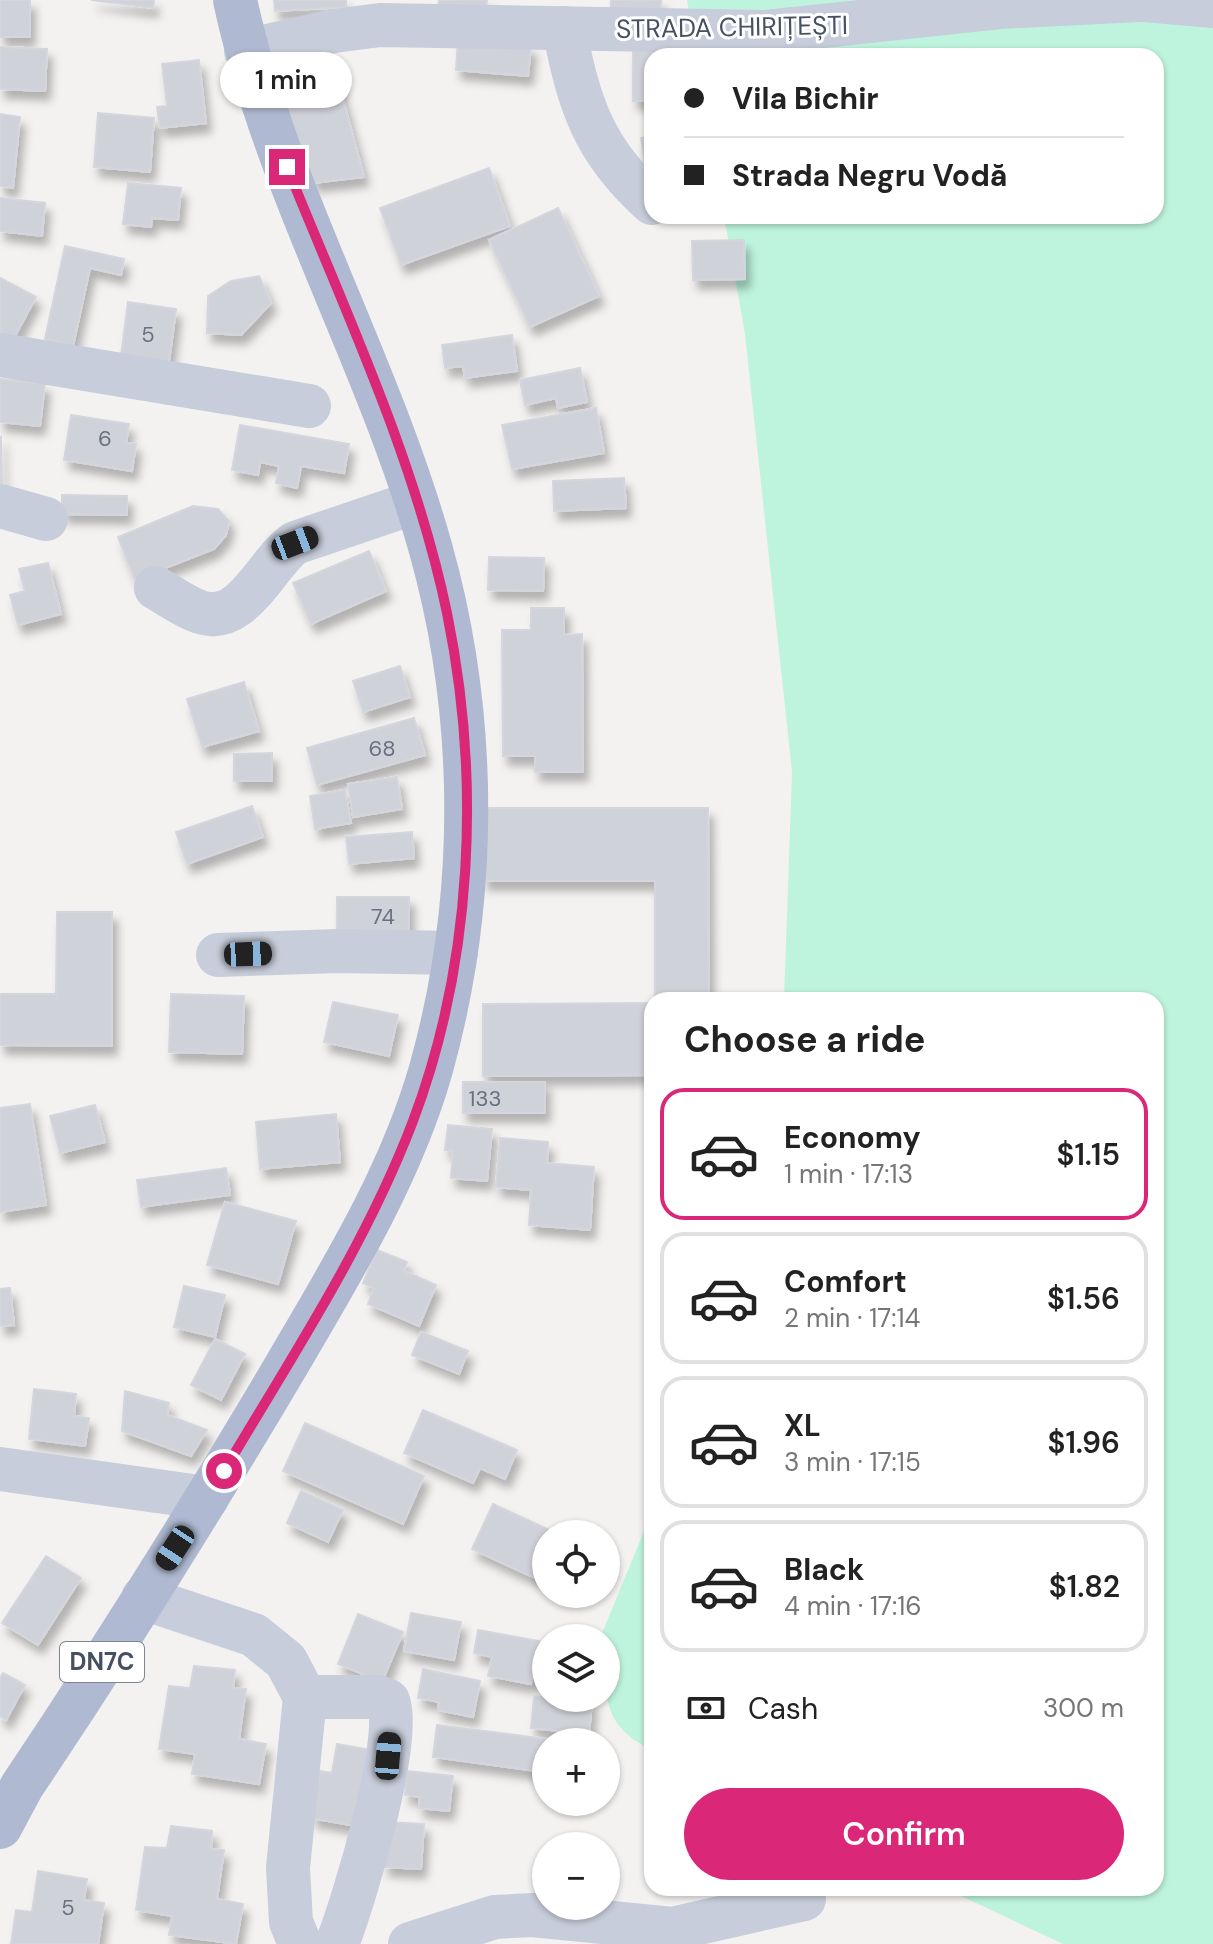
<!DOCTYPE html>
<html lang="en">
<head>
<meta charset="utf-8">
<style>
  :root { --surface:#fff; --page:#f6f6f6; --text:#222; --muted:#767676; --line:#e0e0e0; --accent:#db2777 }
  body { margin:0; font-family:"DM Sans",sans-serif; background:var(--page); color:var(--text); height:100vh; display:flex; flex-direction:column; font-size:30px; white-space:nowrap }
  * { box-sizing:border-box; margin:0 }
  p { font-size:26px; color:var(--muted) }
  .icon { flex:none; width:44px; height:44px; fill:none; stroke:currentColor; stroke-width:2; stroke-linecap:round; stroke-linejoin:round }
  .map { position:relative; flex:1; overflow:hidden }
  .details { position:absolute; left:644px; top:992px; width:520px; height:904px; display:flex; flex-direction:column; background:var(--surface); border-radius:24px; box-shadow:0 2px 6px #0004 }
  .details>* { flex:none }
  .banner { position:absolute; left:644px; top:48px; width:520px; height:176px; border-radius:24px; box-shadow:0 2px 6px #0004; display:grid; align-content:center; height:176px; padding:0 40px; background:var(--surface) }
  .controls { position:absolute; left:532px; top:1520px; display:grid; gap:16px }
  .controls a { display:grid; place-items:center; width:88px; height:88px; border-radius:50%; background:var(--surface); box-shadow:0 2px 6px #0004; font-size:40px }
  .end { position:absolute; width:36px; height:36px; margin:-18px; border:10px solid #db2777; background:#fff; box-shadow:0 0 0 4px #fff }
  .from { border-radius:50% }
  .bubble { position:absolute; height:56px; border-radius:28px; background:var(--surface); box-shadow:0 2px 6px #0004; font-size:26px; font-weight:600; line-height:56px; text-align:center }
  .car { position:absolute; width:24px; height:48px; margin:-24px -12px; border-radius:10px; box-shadow:0 0 6px 2px #0007; background:linear-gradient(#222 24%,#8ab4d8 0 40%,#222 0 76%,#8ab4d8 0 86%,#222 0) }
  .banner b { display:flex; align-items:center; gap:28px; height:76px; font-size:30px }
  .banner b+b { border-top:2px solid var(--line) }
  .banner i { width:20px; height:20px; background:var(--text) }
  ul { padding:0; list-style:none }
  li { display:flex; align-items:center; gap:24px; height:132px; margin:0 16px 12px; padding:0 24px; border:4px solid var(--line); border-radius:24px }
  li div { flex:1 }
  li b { display:block; font-size:30px }
  li em { font-style:normal; font-weight:600 }
  li.active { border-color:var(--accent) }
  li>.icon { width:72px; height:72px; stroke-width:1.5 }
  h2 { padding:0 40px; font-size:36px; line-height:96px }
  .pay { display:flex; align-items:center; gap:20px; height:88px; padding:0 40px; font-size:30px }
  .pay p { margin-inline-start:auto }
  .primary-button { display:flex; gap:16px; margin-top:auto; padding:16px 40px }
  .primary-button a { flex:1; height:92px; border-radius:48px; background:var(--accent); color:#fff; font-size:32px; font-weight:600; line-height:92px; text-align:center }
  .map>svg:first-child { display:block }
  .green { fill:#bef4dd }
  .building { fill:#d0d2d9; stroke:#d5d6dd; stroke-width:2; filter:url(#shadow) }
  .lines { fill:none; stroke-linecap:round; stroke-linejoin:round }
  .minor { stroke:#c7cdda; stroke-width:44 }
  .major { stroke:#afbad2; stroke-width:44 }
  .route { stroke:#db2777; stroke-width:10 }
  .labels { text-anchor:middle; stroke-width:6; stroke-linejoin:round; paint-order:stroke }
  .number-label { font-size:22px; fill:#69707f }
  .shield { fill:#fff; stroke:#7e8490; stroke-width:2 }
  .shield-label { font-size:24px; font-weight:bold; fill:#475061 }
  .street-label { font-size:26px; fill:#475061; stroke:#fff }
</style>
</head>
<body>
<div class="map">
<svg width="1213" height="1944" viewBox="0 0 1213 1944">
  <defs>
    <filter id="shadow"><feDropShadow dx="5" dy="9" stdDeviation="4" flood-color="#0004"/></filter>
  </defs>
  <rect width="100%" height="100%" fill="#f4f2f1"/>
  <g class="green">
    <path d="M 687,0 L 1213,0 L 1213,1944 L 1063,1944 L 944,1888 L 1156,1888 L 1156,1000 L 784,1000 L 792,772 L 745,334 L 724,216 L 1156,216 L 1156,56 L 697,56 Z"/>
    <path d="M 652,1512 L 652,1750 C 597,1724 606,1690 606,1638 L 600,1638 Z"/>
  </g>
  <g class="building">
    <rect x="0" y="0" width="30" height="37"/>
    <path d="M 91,0 L 154,0 L 153,8 Z"/>
    <path d="M 274,0 L 346,0 L 346,7 L 275,11 Z"/>
    <path d="M 439,0 L 487,0 L 485,19 L 437,14 Z"/>
    <path d="M 611,0 L 661,0 L 660,18 L 610,15 Z"/>
    <path d="M 458,39 L 531,46 L 528,76 L 456,70 Z"/>
    <path d="M 0,47 L 47,49 L 45,91 L 0,89 Z"/>
    <path d="M 633,48 L 676,48 L 676,56 L 652,56 L 652,101 L 633,101 Z"/>
    <path d="M 332,59 L 364,177 L 314,183 L 268,69 Z"/>
    <path d="M 199,60 L 206,123 L 160,128 L 157,107 L 167,106 L 162,64 Z"/>
    <path d="M 98,113 L 154,118 L 150,172 L 94,167 Z"/>
    <path d="M 0,114 L 20,117 L 13,188 L 0,186 Z"/>
    <path d="M 652,136 L 652,169 L 646,170 L 641,138 Z"/>
    <path d="M 489,168 L 510,226 L 401,265 L 380,208 Z"/>
    <path d="M 128,183 L 181,188 L 178,220 L 152,218 L 151,227 L 123,224 Z"/>
    <path d="M 0,198 L 45,203 L 42,236 L 0,231 Z"/>
    <path d="M 558,208 L 599,296 L 530,327 L 489,240 Z"/>
    <path d="M 744,240 L 745,279 L 693,280 L 692,241 Z"/>
    <path d="M 65,246 L 124,259 L 121,275 L 90,268 L 73,346 L 45,339 Z"/>
    <path d="M 259,276 L 271,303 L 241,335 L 207,333 L 208,296 L 231,281 Z"/>
    <path d="M 0,278 L 36,297 L 13,340 L 0,333 Z"/>
    <path d="M 128,302 L 176,309 L 169,362 L 121,356 Z"/>
    <path d="M 512,335 L 517,371 L 465,378 L 463,366 L 445,368 L 442,345 Z"/>
    <path d="M 580,368 L 587,402 L 558,408 L 556,398 L 525,405 L 520,380 Z"/>
    <path d="M 0,379 L 45,384 L 40,426 L 0,422 Z"/>
    <path d="M 596,408 L 604,453 L 512,469 L 502,425 Z"/>
    <path d="M 71,415 L 129,424 L 126,443 L 136,444 L 132,471 L 64,460 Z"/>
    <path d="M 240,425 L 349,444 L 344,473 L 301,466 L 297,488 L 276,483 L 279,466 L 260,462 L 258,475 L 232,470 Z"/>
    <path d="M 0,437 L 1,437 L 2,483 L 0,483 Z"/>
    <path d="M 624,478 L 626,508 L 554,511 L 553,481 Z"/>
    <path d="M 62,495 L 127,496 L 127,515 L 62,514 Z"/>
    <path d="M 193,506 L 218,509 L 229,521 L 226,535 L 214,549 L 135,580 L 118,537 Z"/>
    <path d="M 369,551 L 386,591 L 311,624 L 293,583 Z"/>
    <path d="M 489,557 L 544,558 L 543,591 L 488,590 Z"/>
    <path d="M 48,563 L 61,614 L 18,625 L 10,595 L 25,591 L 19,569 Z"/>
    <path d="M 531,608 L 564,608 L 564,635 L 582,634 L 583,772 L 535,772 L 535,756 L 503,756 L 502,630 L 531,630 Z"/>
    <path d="M 400,666 L 410,697 L 363,712 L 353,681 Z"/>
    <path d="M 244,682 L 259,731 L 202,747 L 187,699 Z"/>
    <path d="M 414,718 L 425,755 L 317,785 L 307,748 Z"/>
    <path d="M 272,753 L 272,781 L 234,781 L 234,754 Z"/>
    <path d="M 397,777 L 402,809 L 353,817 L 348,784 Z"/>
    <path d="M 345,790 L 351,823 L 315,829 L 310,796 Z"/>
    <path d="M 252,806 L 263,837 L 187,864 L 176,832 Z"/>
    <path d="M 483,808 L 708,808 L 709,1000 L 655,1000 L 655,881 L 483,881 Z"/>
    <path d="M 412,832 L 414,858 L 349,864 L 346,837 Z"/>
    <rect x="337" y="897" width="72" height="38"/>
    <path d="M 57,912 L 112,912 L 112,1046 L 0,1045 L 0,994 L 56,994 Z"/>
    <path d="M 171,994 L 244,996 L 242,1054 L 169,1052 Z"/>
    <path d="M 333,1002 L 398,1015 L 389,1056 L 324,1042 Z"/>
    <path d="M 652,1003 L 652,1075 L 483,1076 L 483,1004 Z"/>
    <rect x="463" y="1082" width="82" height="31"/>
    <path d="M 30,1104 L 46,1205 L 0,1212 L 0,1108 Z"/>
    <path d="M 95,1105 L 105,1142 L 60,1153 L 50,1116 Z"/>
    <path d="M 336,1114 L 340,1162 L 260,1169 L 256,1122 Z"/>
    <path d="M 448,1125 L 492,1129 L 487,1181 L 451,1178 L 453,1150 L 445,1150 Z"/>
    <path d="M 500,1138 L 548,1142 L 547,1163 L 594,1167 L 590,1230 L 529,1225 L 531,1190 L 496,1187 Z"/>
    <path d="M 226,1168 L 230,1195 L 141,1207 L 137,1180 Z"/>
    <path d="M 225,1202 L 296,1221 L 278,1284 L 207,1265 Z"/>
    <path d="M 377,1250 L 407,1262 L 404,1271 L 436,1285 L 419,1326 L 368,1304 L 374,1288 L 363,1283 Z"/>
    <path d="M 184,1286 L 225,1295 L 215,1337 L 174,1327 Z"/>
    <path d="M 10,1288 L 14,1325 L 0,1326 L 0,1289 Z"/>
    <path d="M 421,1332 L 468,1351 L 459,1374 L 412,1355 Z"/>
    <path d="M 215,1339 L 245,1354 L 221,1400 L 191,1385 Z"/>
    <path d="M 34,1389 L 76,1394 L 74,1416 L 89,1418 L 85,1446 L 29,1439 Z"/>
    <path d="M 125,1391 L 169,1403 L 167,1415 L 207,1430 L 191,1456 L 122,1431 Z"/>
    <path d="M 423,1410 L 517,1450 L 505,1479 L 480,1468 L 473,1483 L 404,1453 Z"/>
    <path d="M 305,1423 L 424,1476 L 403,1524 L 283,1471 Z"/>
    <path d="M 301,1491 L 343,1510 L 328,1542 L 287,1523 Z"/>
    <path d="M 493,1504 L 556,1533 L 546,1534 L 546,1555 L 535,1578 L 472,1549 Z"/>
    <path d="M 46,1556 L 81,1578 L 38,1645 L 2,1623 Z"/>
    <path d="M 411,1613 L 461,1622 L 454,1660 L 404,1651 Z"/>
    <path d="M 358,1614 L 403,1632 L 382,1682 L 338,1664 Z"/>
    <path d="M 478,1630 L 539,1641 L 531,1684 L 488,1676 L 492,1657 L 474,1653 Z"/>
    <path d="M 194,1666 L 235,1670 L 233,1688 L 246,1689 L 239,1739 L 266,1744 L 259,1784 L 192,1774 L 195,1754 L 159,1749 L 169,1686 L 190,1688 Z"/>
    <path d="M 423,1669 L 480,1681 L 473,1717 L 438,1710 L 439,1702 L 418,1698 Z"/>
    <path d="M 3,1673 L 25,1685 L 6,1720 L 0,1716 L 0,1679 Z"/>
    <path d="M 534,1696 L 592,1702 L 589,1734 L 531,1728 Z"/>
    <path d="M 437,1725 L 548,1739 L 544,1772 L 433,1757 Z"/>
    <path d="M 337,1744 L 371,1750 L 356,1826 L 311,1818 L 320,1771 L 332,1773 Z"/>
    <path d="M 407,1771 L 453,1776 L 449,1811 L 419,1808 L 420,1797 L 405,1795 Z"/>
    <path d="M 387,1822 L 424,1824 L 421,1869 L 384,1867 Z"/>
    <path d="M 171,1826 L 212,1831 L 211,1849 L 224,1850 L 217,1899 L 243,1904 L 236,1944 L 169,1935 L 172,1916 L 136,1910 L 145,1847 L 167,1848 Z"/>
    <path d="M 38,1871 L 87,1879 L 84,1900 L 104,1903 L 98,1944 L 11,1944 L 16,1910 L 32,1912 Z"/>
  </g>
  <g class="lines">
    <g class="minor">
      <path d="M 1145,0 L 1213,6"/>
      <path d="M 564,28 C 579,104 593,150 652,203"/>
      <path d="M 246,51 L 334,31 L 380,25 L 766,32 L 1000,7 L 1139,0"/>
      <path d="M 0,355 L 309,406"/>
      <path d="M 0,506 L 46,519"/>
      <path d="M 156,588 C 170,596 185,607 200,612 C 243,627 266,563 295,543 L 416,502"/>
      <path d="M 218,955 L 338,951 L 456,953"/>
      <path d="M 0,1469 L 207,1498"/>
      <path d="M 143,1598 L 254,1635 L 286,1661 L 305,1697 L 288,1868 L 291,1922 L 300,1944"/>
      <path d="M 305,1697 L 378,1697 L 388,1701 C 404,1736 353,1904 337,1944"/>
      <path d="M 410,1944 L 495,1917 L 532,1915 L 672,1929 L 804,1899"/>
    </g>
    <path class="major" d="M 0,1827 L 22,1786 C 114,1649 202,1508 286,1366 C 341,1272 401,1175 431,1069 C 478,901 478,718 431,550 C 379,362 276,190 235,0"/>
  </g>
  <g class="lines">
    <path class="route" d="M 224,1471 C 291,1358 366,1245 413,1121 C 473,962 481,779 447,613 C 415,459 345,311 287,167"/>
  </g>
  <g class="labels">
    <g class="number-label">
      <text x="148" y="342">5</text>
      <text x="105" y="446">6</text>
      <text x="382" y="756">68</text>
      <text x="383" y="924">74</text>
      <text x="485" y="1106">133</text>
      <text x="68" y="1915">5</text>
    </g>
    <rect class="shield" x="60" y="1642" width="84" height="40" rx="6"/>
    <g class="shield-label">
      <text x="102" y="1670">DN7C</text>
    </g>
    <g class="street-label">
      <text transform="translate(732 27) rotate(-1)" y="9">STRADA CHIRIȚEȘTI</text>
    </g>
  </g>
</svg>
<div class="controls">
<a><svg class="icon" aria-label="locate" viewBox="0 0 24 24"><circle cx="12" cy="12" r="6"/><path d="M12 2v4M12 18v4M2 12h4M18 12h4"/></svg></a>
<a><svg class="icon" aria-label="layers" viewBox="0 0 24 24"><path d="M12 4l9 5-9 5-9-5zM3 14l9 5 9-5"/></svg></a>
<a>+</a>
<a>−</a>
</div>
<i class="end from" style="left:224px;top:1471px"></i>
<i class="end" style="left:287px;top:167px"></i>
<div class="bubble" style="left:220px;top:52px;width:132px">1 min</div>
<i class="car" style="left:295px;top:543px;rotate:69deg"></i>
<i class="car" style="left:248px;top:954px;rotate:88deg"></i>
<i class="car" style="left:175px;top:1548px;rotate:213deg"></i>
<i class="car" style="left:388px;top:1756px;rotate:5deg"></i>
<div class="banner">
<b><i class="from"></i>Vila Bichir</b>
<b><i></i>Strada Negru Vodă</b>
</div>
<section class="details">
<h2>Choose a ride</h2>
<ul>
<li class="active"><svg class="icon" aria-label="car" viewBox="0 0 24 24"><path d="M5 17H2v-5l4-1 3-4h7l3 4 3 1v5h-3M9 17h6M6 11h13"/><circle cx="7" cy="17" r="2"/><circle cx="17" cy="17" r="2"/></svg><div><b>Economy</b><p>1 min · 17:13</p></div><em>$1.15</em></li>
<li><svg class="icon" aria-label="car" viewBox="0 0 24 24"><path d="M5 17H2v-5l4-1 3-4h7l3 4 3 1v5h-3M9 17h6M6 11h13"/><circle cx="7" cy="17" r="2"/><circle cx="17" cy="17" r="2"/></svg><div><b>Comfort</b><p>2 min · 17:14</p></div><em>$1.56</em></li>
<li><svg class="icon" aria-label="car" viewBox="0 0 24 24"><path d="M5 17H2v-5l4-1 3-4h7l3 4 3 1v5h-3M9 17h6M6 11h13"/><circle cx="7" cy="17" r="2"/><circle cx="17" cy="17" r="2"/></svg><div><b>XL</b><p>3 min · 17:15</p></div><em>$1.96</em></li>
<li><svg class="icon" aria-label="car" viewBox="0 0 24 24"><path d="M5 17H2v-5l4-1 3-4h7l3 4 3 1v5h-3M9 17h6M6 11h13"/><circle cx="7" cy="17" r="2"/><circle cx="17" cy="17" r="2"/></svg><div><b>Black</b><p>4 min · 17:16</p></div><em>$1.82</em></li>
</ul>
<div class="pay"><svg class="icon" aria-label="cash" viewBox="0 0 24 24"><path d="M3 7h18v10H3z"/><circle cx="12" cy="12" r="2"/></svg>Cash<p>300 m</p></div>
<div class="primary-button"><a>Confirm</a></div>
</section>
</div>
</body>
</html>
